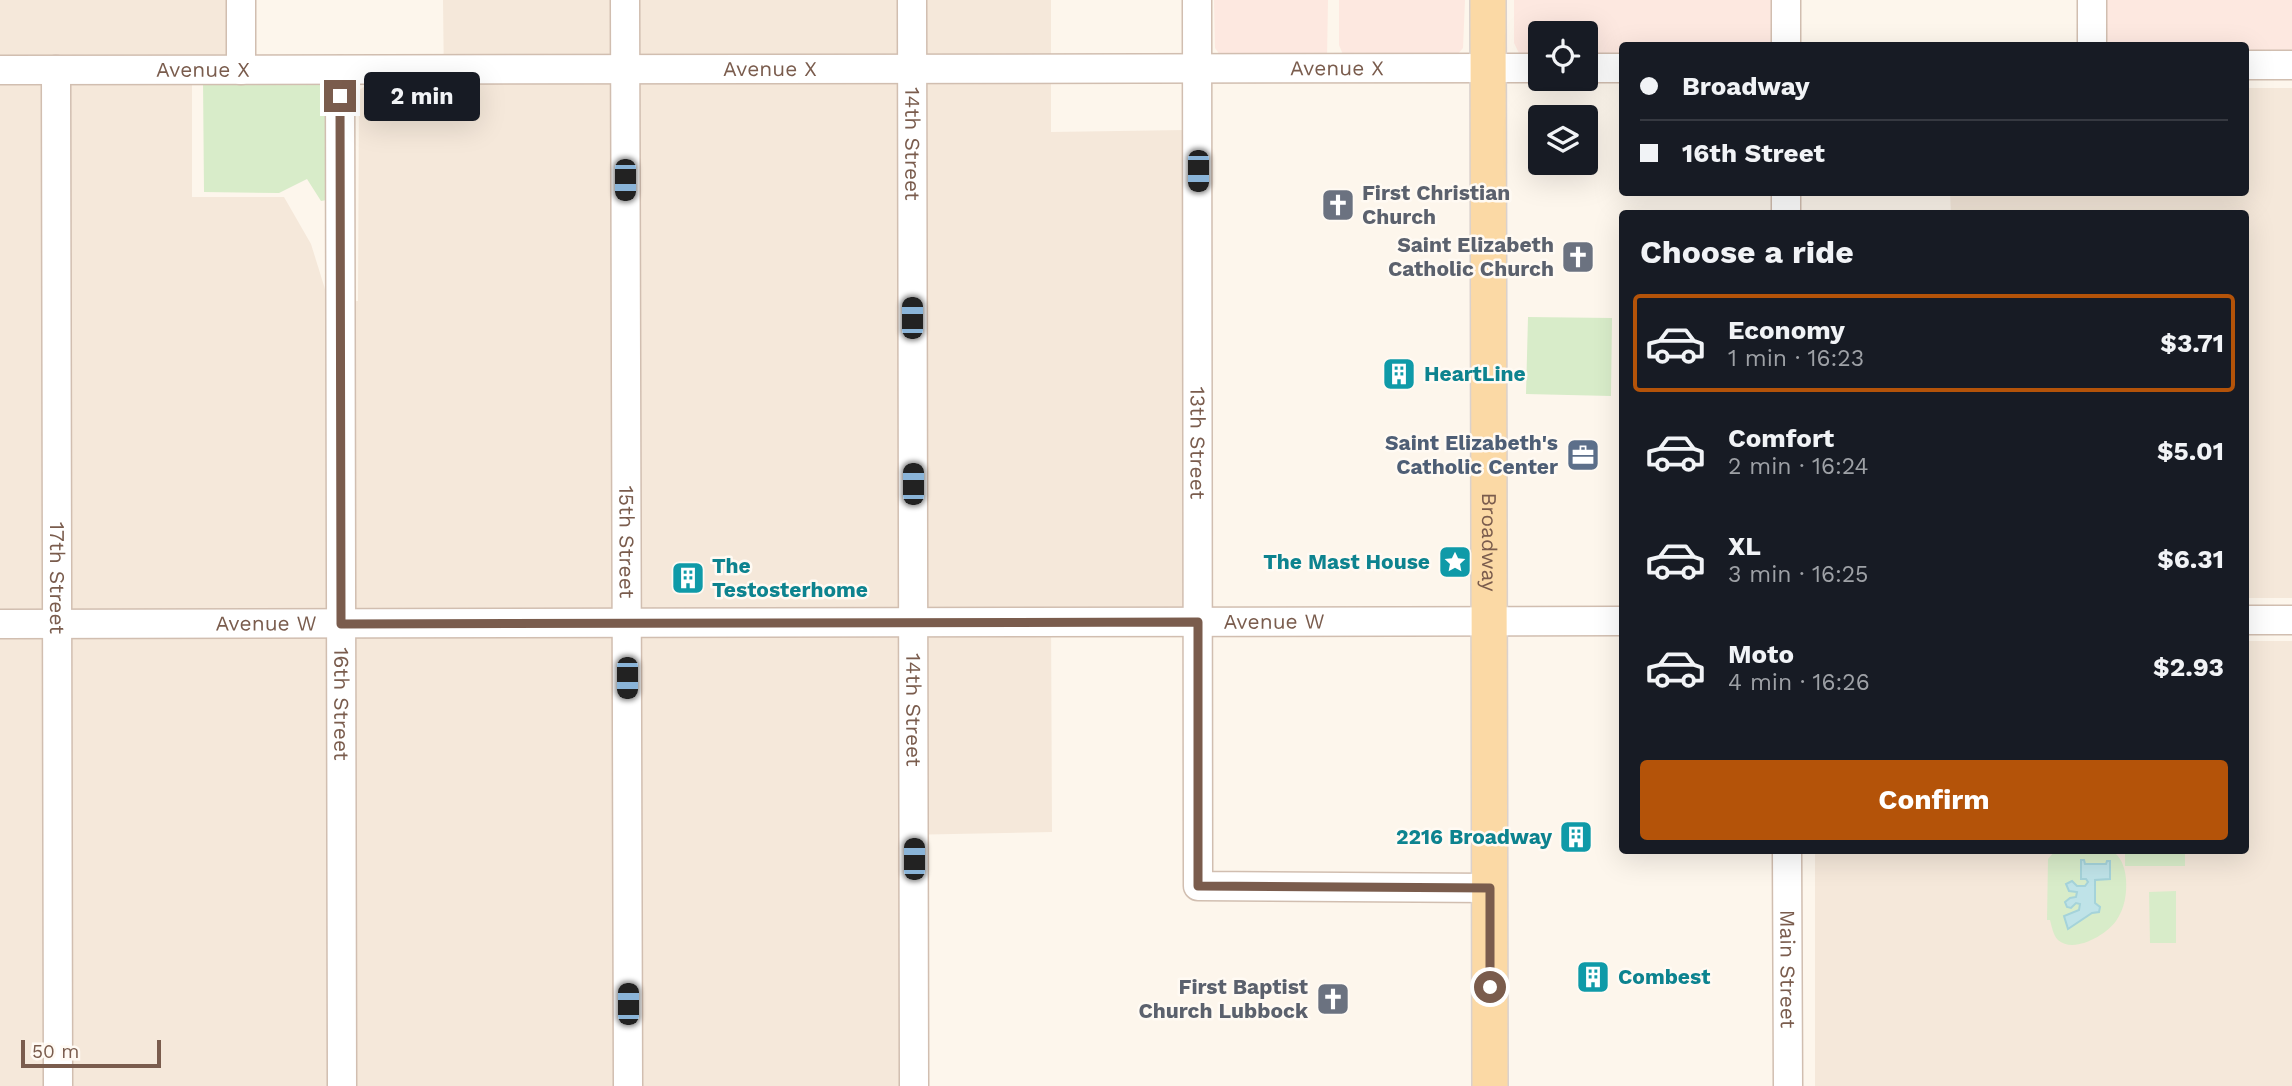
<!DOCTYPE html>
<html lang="en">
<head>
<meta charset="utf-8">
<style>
  :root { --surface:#171b24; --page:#20242c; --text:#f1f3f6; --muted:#9ea1a6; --line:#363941; --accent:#b45309 }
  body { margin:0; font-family:"Work Sans",sans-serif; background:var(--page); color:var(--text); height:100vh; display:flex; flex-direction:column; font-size:26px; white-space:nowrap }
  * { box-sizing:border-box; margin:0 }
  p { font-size:23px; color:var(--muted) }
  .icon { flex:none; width:38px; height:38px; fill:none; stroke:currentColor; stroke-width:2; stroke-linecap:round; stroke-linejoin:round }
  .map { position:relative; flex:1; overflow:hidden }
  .details { position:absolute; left:1619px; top:210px; width:630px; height:644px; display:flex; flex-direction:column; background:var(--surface); border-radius:7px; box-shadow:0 7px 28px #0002 }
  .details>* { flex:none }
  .banner { position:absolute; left:1619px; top:42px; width:630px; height:154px; border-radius:7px; box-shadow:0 7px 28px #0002; display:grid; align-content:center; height:154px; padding:0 21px; background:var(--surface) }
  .controls { position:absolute; left:1528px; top:21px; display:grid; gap:14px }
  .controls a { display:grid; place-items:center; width:70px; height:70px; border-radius:7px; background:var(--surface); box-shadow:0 7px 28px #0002; font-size:35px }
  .scale { position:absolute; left:21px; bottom:18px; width:140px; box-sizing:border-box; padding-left:7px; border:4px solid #7a5c4d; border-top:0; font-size:19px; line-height:24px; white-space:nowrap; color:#7a5c4d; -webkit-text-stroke:5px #fffaf3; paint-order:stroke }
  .end { position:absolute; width:32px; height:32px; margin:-16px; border:9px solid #7a5c4d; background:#fff; box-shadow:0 0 0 4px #fff }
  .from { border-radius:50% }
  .bubble { position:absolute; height:49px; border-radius:7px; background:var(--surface); box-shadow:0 7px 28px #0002; font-size:23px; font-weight:700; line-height:49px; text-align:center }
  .car { position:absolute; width:21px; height:42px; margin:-21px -10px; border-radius:9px; box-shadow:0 0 5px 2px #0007; background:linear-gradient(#222 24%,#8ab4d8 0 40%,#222 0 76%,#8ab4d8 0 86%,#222 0) }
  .banner b { display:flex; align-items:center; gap:24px; height:66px; font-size:26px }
  .banner b+b { border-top:2px solid var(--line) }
  .banner i { width:18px; height:18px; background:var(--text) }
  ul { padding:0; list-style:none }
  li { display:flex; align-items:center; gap:21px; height:98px; margin:0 14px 10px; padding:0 7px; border:4px solid transparent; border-radius:7px }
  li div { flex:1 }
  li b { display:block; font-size:26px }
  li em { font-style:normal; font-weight:700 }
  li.selected { border-color:var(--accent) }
  li>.icon { width:63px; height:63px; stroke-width:1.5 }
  h2 { padding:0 21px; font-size:32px; line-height:84px }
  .cta { display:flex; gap:14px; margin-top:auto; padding:14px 21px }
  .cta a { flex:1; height:80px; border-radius:7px; background:var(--accent); color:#fff; font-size:28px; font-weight:700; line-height:80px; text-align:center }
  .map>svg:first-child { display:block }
  .residential { fill:#f5e8da }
  .commercial { fill:#fde8e0 }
  .green { fill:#d8ecc9 }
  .water { fill:#bfe3e8; stroke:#a5d3da; stroke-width:2 }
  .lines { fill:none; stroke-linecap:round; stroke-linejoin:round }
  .minor-casing { stroke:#d1beb0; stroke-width:31 }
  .major-casing { stroke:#dad1cd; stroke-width:38 }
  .minor { stroke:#fff; stroke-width:28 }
  .major { stroke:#fbd9a5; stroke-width:35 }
  .route { stroke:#7a5c4d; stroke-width:9 }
  .labels { text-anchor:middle; stroke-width:5; stroke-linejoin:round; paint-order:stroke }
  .street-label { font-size:21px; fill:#7a5c4d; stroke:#fffaf3 }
  .worship-label { font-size:21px; font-weight:bold; fill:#5b616d; stroke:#fffaf3; text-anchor:end }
  .culture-label { font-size:21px; font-weight:bold; fill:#0d838f; stroke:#fffaf3; text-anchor:start }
  .service-label { font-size:21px; font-weight:bold; fill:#4e5e75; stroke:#fffaf3; text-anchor:end }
</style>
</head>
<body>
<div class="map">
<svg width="2292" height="1086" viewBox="0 0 2292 1086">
  <rect width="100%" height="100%" fill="#fdf6ec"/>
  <g class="residential">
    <path d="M 0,0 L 229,0 L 227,55 L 223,59 L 192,61 L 192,197 L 284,197 L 311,244 L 329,302 L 358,301 L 359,90 L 367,85 L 444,85 L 443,0 L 1051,0 L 1051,132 L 1185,130 L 1185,606 L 1183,609 L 1051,613 L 1052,832 L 902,835 L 902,1086 L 0,1086 Z"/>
    <path d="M 2245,88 L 2292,88 L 2292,598 L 2245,598 L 2245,214 L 1951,213 L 1950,193 L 2245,192 Z"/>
    <path d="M 2245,641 L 2292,641 L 2292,1086 L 1815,1086 L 1815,851 L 2245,850 Z"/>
  </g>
  <g class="commercial">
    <path d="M 1214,0 L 1328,0 L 1327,57 L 1220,55 L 1215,48 Z"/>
    <path d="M 1339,0 L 1465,0 L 1463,48 L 1456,56 L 1344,57 L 1339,45 Z"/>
    <path d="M 1514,0 L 1775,0 L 1775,45 L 1622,46 L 1622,58 L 1586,58 L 1586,33 L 1540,33 L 1540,58 L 1520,55 L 1514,43 Z"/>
    <path d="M 2107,0 L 2292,0 L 2292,56 L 2245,56 L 2245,46 L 2109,46 L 2107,39 Z"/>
  </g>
  <g class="green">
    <path d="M 203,80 L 323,83 L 328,93 L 327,200 L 321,201 L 307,179 L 279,193 L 204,192 Z"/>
    <path d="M 1528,317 L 1612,318 L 1611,396 L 1526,394 Z"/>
    <path d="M 2111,850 C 2121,856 2125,867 2126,879 C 2127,893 2125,908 2116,921 C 2106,935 2074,954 2058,940 C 2053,935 2052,927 2050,920 L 2047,920 L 2048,859 L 2055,851 Z"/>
    <rect x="2125" y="851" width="60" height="15"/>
    <path d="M 2176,891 L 2176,943 L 2150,943 L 2149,892 Z"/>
  </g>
  <path class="water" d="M 2081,860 L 2084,860 L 2085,864 L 2106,864 L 2107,861 L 2110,861 L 2110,879 L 2095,880 L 2095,903 L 2100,907 L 2099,912 L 2092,913 L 2068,929 L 2064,916 L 2079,910 L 2080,904 L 2076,903 L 2071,908 L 2067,907 L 2065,902 L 2070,898 L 2076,897 L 2077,892 L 2069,891 L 2066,884 L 2072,881 L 2077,886 L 2085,886 L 2088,882 L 2086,879 L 2081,879 Z"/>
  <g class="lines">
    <defs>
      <g id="minor">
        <path d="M 241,0 L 241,70"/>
        <path id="s1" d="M 625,0 L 628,1086"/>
        <path id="s2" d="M 912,0 L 914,1086"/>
        <path id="s3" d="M 1197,0 L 1198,886 L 1490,888"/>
        <path d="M 1786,0 L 1786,46"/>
        <path d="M 2092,0 L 2092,46"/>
        <path d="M 2245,65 L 2292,65"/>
        <path d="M 1586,68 L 1622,68"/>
        <path id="s4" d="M 0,70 L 1540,68"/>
        <path id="s5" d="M 56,70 L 58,1086"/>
        <path id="s6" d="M 340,70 L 342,1086"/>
        <path d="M 1786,192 L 1786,214"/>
        <path d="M 2245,620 L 2292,620"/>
        <path id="s7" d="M 0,624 L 1622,621"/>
        <path id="s8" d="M 1787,850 L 1788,1086"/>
      </g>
      <g id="major">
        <path id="s9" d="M 1488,0 L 1490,1086"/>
      </g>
    </defs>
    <use href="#minor" class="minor-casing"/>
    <use href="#major" class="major-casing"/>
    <use href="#minor" class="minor"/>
    <use href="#major" class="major"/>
  </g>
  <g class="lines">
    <path class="route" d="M 340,96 L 341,624 L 1198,622 L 1198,886 L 1490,888 L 1490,987"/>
  </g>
  <defs>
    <symbol id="church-square" viewBox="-11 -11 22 22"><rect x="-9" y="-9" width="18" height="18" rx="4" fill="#6b7280" stroke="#fffaf3"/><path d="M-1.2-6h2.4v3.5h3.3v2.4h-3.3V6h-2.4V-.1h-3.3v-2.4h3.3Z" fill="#fff"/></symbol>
    <symbol id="building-square" viewBox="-11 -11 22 22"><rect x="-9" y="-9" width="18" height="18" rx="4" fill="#0f9aa8" stroke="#fffaf3"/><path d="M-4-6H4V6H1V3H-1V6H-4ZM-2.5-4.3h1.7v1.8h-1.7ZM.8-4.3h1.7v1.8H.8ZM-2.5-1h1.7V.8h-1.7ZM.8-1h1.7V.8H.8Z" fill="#fff"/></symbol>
    <symbol id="office-square" viewBox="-11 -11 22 22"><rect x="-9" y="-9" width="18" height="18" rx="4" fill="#5c6f8a" stroke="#fffaf3"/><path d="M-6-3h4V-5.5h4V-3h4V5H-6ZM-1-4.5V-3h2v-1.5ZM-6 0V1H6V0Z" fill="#fff"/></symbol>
    <symbol id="sight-square" viewBox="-11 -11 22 22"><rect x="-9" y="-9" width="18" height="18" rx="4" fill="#0f9aa8" stroke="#fffaf3"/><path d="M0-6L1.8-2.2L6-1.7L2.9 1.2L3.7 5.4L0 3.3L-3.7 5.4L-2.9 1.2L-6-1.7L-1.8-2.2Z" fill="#fff"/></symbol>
  </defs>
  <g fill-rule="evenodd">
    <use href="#church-square" x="1319" y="186" width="38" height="38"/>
    <use href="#church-square" x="1559" y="238" width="38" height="38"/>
    <use href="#building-square" x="1380" y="355" width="38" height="38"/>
    <use href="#office-square" x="1564" y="436" width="38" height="38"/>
    <use href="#sight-square" x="1436" y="543" width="38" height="38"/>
    <use href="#building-square" x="669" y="559" width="38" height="38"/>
    <use href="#building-square" x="1557" y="818" width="38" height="38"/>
    <use href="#building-square" x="1574" y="958" width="38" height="38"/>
    <use href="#church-square" x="1314" y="980" width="38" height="38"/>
  </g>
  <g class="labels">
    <g class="street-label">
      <text dy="7" stroke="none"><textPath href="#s4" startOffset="1337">Avenue X</textPath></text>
      <text dy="7" stroke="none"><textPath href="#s4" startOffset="770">Avenue X</textPath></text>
      <text dy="7" stroke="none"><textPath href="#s4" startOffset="203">Avenue X</textPath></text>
      <text dy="7" stroke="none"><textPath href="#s2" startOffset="144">14th Street</textPath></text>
      <text dy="7" stroke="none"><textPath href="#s3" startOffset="443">13th Street</textPath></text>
      <text dy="7" stroke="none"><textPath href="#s1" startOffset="542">15th Street</textPath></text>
      <text dy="7" stroke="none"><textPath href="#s9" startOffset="542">Broadway</textPath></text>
      <text dy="7" stroke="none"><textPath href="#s5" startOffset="508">17th Street</textPath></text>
      <text dy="7" stroke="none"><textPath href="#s7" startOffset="1274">Avenue W</textPath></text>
      <text dy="7" stroke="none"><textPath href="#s7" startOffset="266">Avenue W</textPath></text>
      <text dy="7" stroke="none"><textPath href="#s6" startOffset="634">16th Street</textPath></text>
      <text dy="7" stroke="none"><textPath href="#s2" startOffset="710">14th Street</textPath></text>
      <text dy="7" stroke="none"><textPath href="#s8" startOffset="119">Main Street</textPath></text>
    </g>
    <g class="worship-label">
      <text x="1362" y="200" text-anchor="start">First Christian<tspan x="1362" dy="24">Church</tspan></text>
      <text x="1554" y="252">Saint Elizabeth<tspan x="1554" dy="24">Catholic Church</tspan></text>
      <text x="1308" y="994">First Baptist<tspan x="1308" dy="24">Church Lubbock</tspan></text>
    </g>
    <g class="culture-label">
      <text x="1424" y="381">HeartLine</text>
      <text x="1430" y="569" text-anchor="end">The Mast House</text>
      <text x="712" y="573">The<tspan x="712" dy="24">Testosterhome</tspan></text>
      <text x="1552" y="844" text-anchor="end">2216 Broadway</text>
      <text x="1618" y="984">Combest</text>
    </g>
    <g class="service-label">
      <text x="1558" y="450">Saint Elizabeth's<tspan x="1558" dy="24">Catholic Center</tspan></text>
    </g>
  </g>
</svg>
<div class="controls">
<a><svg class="icon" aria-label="locate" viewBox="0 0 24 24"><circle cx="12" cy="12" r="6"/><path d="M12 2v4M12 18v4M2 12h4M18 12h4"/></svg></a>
<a><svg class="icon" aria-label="layers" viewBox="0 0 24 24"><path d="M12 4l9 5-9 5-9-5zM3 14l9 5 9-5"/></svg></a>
</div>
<div class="scale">50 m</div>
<i class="end from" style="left:1490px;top:987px"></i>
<i class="end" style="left:340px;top:96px"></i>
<div class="bubble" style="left:364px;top:72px;width:116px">2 min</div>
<i class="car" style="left:1198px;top:171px;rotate:180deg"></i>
<i class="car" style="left:625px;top:180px;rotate:180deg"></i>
<i class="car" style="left:912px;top:318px;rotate:0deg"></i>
<i class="car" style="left:913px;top:484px;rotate:0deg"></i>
<i class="car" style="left:627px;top:678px;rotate:180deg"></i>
<i class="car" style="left:914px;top:859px;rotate:0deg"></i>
<i class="car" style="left:628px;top:1004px;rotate:0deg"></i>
<div class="banner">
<b><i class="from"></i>Broadway</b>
<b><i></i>16th Street</b>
</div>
<section class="details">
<h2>Choose a ride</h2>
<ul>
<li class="selected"><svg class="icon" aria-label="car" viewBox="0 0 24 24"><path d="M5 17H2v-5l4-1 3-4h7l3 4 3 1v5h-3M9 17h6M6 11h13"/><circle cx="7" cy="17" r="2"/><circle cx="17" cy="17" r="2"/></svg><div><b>Economy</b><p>1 min · 16:23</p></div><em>$3.71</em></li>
<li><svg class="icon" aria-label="car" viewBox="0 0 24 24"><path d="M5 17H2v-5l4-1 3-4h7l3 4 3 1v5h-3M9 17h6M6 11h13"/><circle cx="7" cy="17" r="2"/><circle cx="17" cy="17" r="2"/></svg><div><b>Comfort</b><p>2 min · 16:24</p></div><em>$5.01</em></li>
<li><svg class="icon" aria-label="car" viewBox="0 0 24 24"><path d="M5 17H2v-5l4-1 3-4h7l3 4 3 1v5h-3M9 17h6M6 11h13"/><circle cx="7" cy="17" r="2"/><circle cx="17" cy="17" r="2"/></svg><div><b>XL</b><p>3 min · 16:25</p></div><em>$6.31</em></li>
<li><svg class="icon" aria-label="car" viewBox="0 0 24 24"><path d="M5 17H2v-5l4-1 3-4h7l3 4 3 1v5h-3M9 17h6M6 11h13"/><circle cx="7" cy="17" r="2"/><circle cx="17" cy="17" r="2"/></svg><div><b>Moto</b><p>4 min · 16:26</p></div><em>$2.93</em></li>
</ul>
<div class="cta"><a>Confirm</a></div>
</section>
</div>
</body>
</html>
